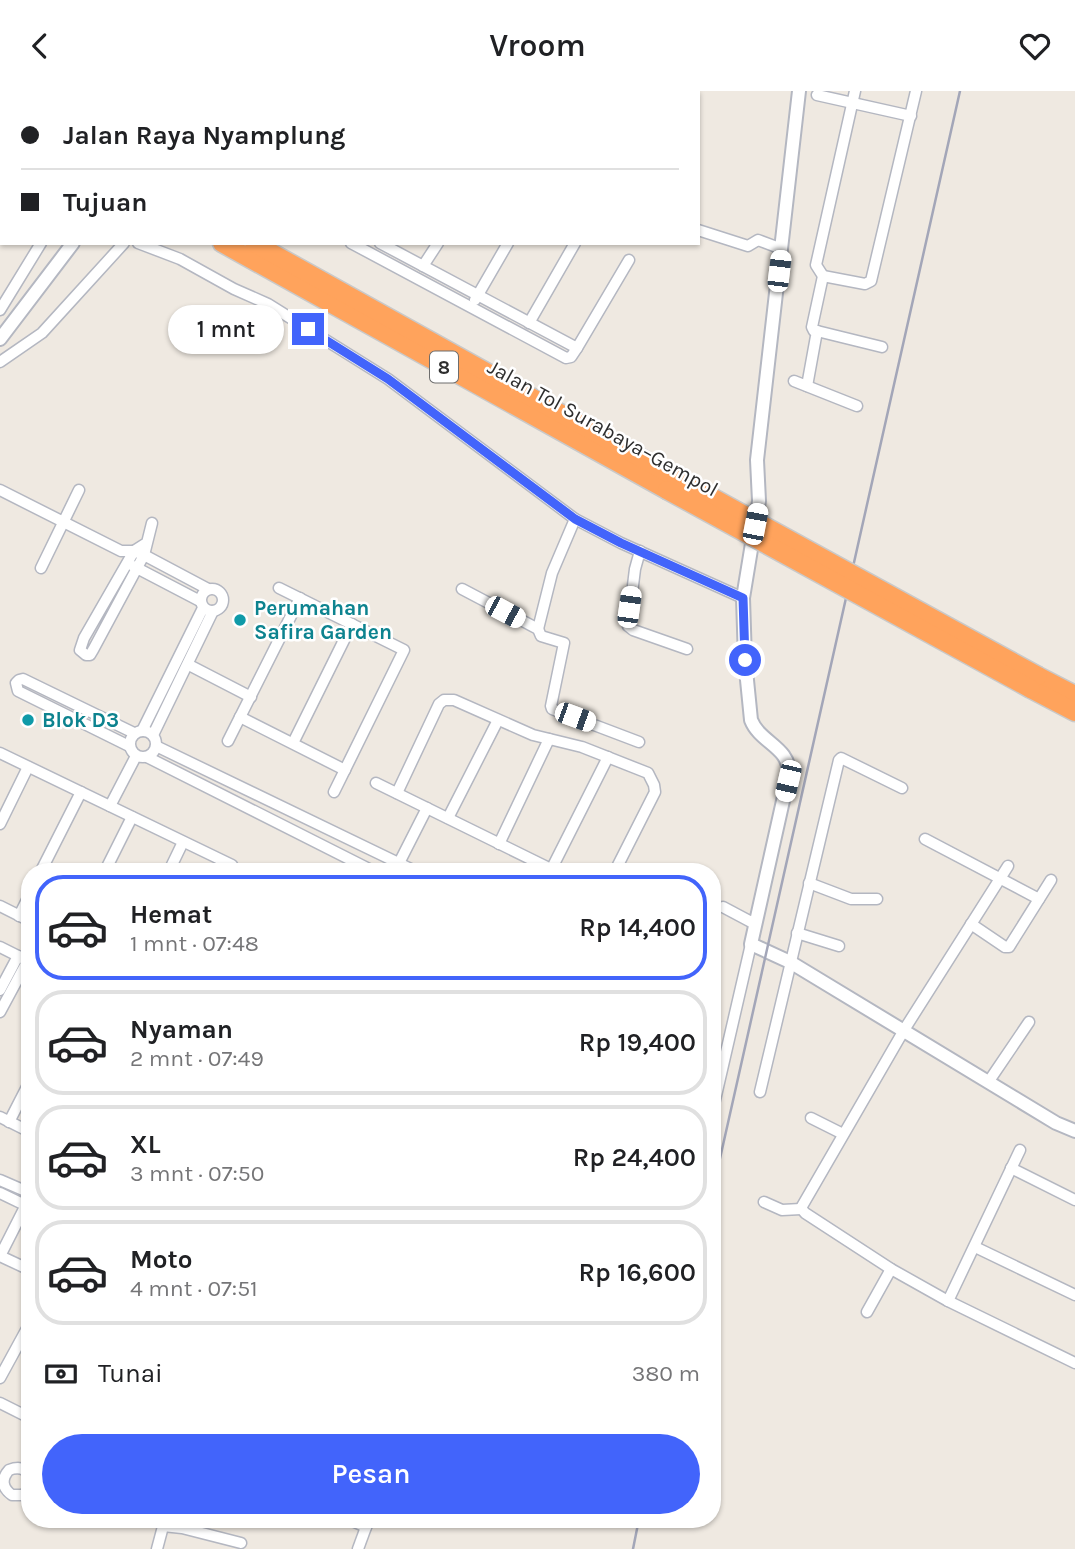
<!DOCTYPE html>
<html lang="id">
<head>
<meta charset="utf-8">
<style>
  :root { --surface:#fff; --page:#f6f6f6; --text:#202124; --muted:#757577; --line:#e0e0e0; --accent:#4264fb }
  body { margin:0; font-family:Karla,sans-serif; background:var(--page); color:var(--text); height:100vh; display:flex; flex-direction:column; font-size:26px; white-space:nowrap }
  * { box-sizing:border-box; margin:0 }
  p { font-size:23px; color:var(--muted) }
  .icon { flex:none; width:38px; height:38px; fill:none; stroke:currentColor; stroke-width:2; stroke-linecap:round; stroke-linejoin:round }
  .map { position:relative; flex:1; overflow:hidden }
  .side { position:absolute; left:21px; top:772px; width:700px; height:665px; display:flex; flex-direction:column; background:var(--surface); border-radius:28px; box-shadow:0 2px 5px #0004 }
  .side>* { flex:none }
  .banner { position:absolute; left:0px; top:0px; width:700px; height:154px; box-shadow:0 2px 5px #0004; display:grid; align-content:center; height:154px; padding:0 21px; background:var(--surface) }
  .end { position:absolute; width:32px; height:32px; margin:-16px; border:9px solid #4264fb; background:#fff; box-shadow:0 0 0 4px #fff }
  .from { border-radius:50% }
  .bubble { position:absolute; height:49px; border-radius:24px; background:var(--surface); box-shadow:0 2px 5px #0004; font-size:23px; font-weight:600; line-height:49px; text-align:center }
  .car { position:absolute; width:21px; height:42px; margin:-21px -10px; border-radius:9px; box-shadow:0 0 5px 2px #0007; background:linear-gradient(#fff 24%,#345 0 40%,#fff 0 76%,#345 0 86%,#fff 0) }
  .banner b { display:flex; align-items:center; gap:24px; height:66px; font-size:26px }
  .banner b+b { border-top:2px solid var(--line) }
  .banner i { width:18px; height:18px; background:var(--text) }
  ul { padding:12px 0 0; list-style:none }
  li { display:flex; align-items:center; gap:21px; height:105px; margin:0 14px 10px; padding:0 7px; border:4px solid var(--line); border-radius:28px }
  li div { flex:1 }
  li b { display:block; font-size:26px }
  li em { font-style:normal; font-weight:600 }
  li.selected { border-color:var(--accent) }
  li>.icon { width:63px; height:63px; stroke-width:1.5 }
  .pay { display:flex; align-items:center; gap:18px; height:77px; padding:0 21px; font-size:26px }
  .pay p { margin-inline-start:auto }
  .primary-button { display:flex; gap:14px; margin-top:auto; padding:14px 21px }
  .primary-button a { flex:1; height:80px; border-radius:42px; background:var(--accent); color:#fff; font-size:28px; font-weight:600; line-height:80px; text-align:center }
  header { display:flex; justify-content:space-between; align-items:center; height:91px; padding:0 21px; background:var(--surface); font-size:32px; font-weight:600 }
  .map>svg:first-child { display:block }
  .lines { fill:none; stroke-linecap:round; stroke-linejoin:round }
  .minor-casing { stroke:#b4b7c1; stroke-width:13 }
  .tertiary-casing { stroke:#b4b7c1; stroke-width:16 }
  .motorway-casing { stroke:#c9c9c9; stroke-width:21 }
  .minor { stroke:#fff; stroke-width:10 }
  .tertiary { stroke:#fff; stroke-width:12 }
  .motorway { stroke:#ffa35c; stroke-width:18 }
  .rail { stroke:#a3a6b8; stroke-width:2.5 }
  .motorway-bridge-casing { stroke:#c9c9c9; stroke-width:21; stroke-linecap:butt }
  .motorway-bridge { stroke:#ffa35c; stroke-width:18 }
  .route { stroke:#4264fb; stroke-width:9 }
  .culture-dot { fill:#0f9aa8; stroke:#fff; stroke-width:2.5 }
  .labels { text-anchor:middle; stroke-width:5; stroke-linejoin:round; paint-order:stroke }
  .shield { fill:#fff; stroke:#6d6d6d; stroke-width:2 }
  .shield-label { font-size:19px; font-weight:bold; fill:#2e2e2e }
  .street-label { font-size:21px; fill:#2e2e2e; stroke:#fff }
  .culture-label { font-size:21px; font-weight:bold; fill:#0d838f; stroke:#fff; text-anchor:start }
</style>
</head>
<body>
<header><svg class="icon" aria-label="back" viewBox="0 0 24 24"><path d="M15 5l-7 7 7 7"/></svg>Vroom<svg class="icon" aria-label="heart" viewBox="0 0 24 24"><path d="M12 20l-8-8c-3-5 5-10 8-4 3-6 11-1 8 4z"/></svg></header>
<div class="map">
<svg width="1075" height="1458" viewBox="0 0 1075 1458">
  <rect width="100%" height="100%" fill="#efe9e1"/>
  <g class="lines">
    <defs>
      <g id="minor">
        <path d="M 80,0 L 84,2"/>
        <path d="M 309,0 L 311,2"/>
        <path d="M 518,0 L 520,2"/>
        <path d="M 145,2 L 147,0"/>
        <path d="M 231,2 L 232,0"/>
        <path d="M 299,2 L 300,0"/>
        <path d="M 817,4 L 911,25"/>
        <path d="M 698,139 L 748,155 L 758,149 L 782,158"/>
        <path d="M 138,152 L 180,168 L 234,198 L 268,213 L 388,288 L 575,428 L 621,452 L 743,507"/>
        <path d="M 351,152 L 566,267 L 571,266 L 577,257 L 629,169"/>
        <path d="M 380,152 L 577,257"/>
        <path d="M 423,175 L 438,152"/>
        <path d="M 823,185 L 865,193 L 871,190 L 916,0"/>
        <path d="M 475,209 L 508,152"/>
        <path d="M 0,219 L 41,152"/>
        <path d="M 529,232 L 575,152"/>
        <path d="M 817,240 L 882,256"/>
        <path d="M 0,271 L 42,242 L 124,152"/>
        <path d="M 794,290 L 857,315"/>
        <path d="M 807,295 L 817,240 L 814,240 L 812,236 L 823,185 L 816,174 L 855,0"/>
        <path d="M 0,399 L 121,460 L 134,460 L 144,464 L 208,498"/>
        <path d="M 145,453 L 134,460 L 84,547 L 80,559 L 86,564 L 90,564 L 93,559 L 144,464 L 152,432"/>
        <path d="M 640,460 L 635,478 L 628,535 L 633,539 L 687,558"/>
        <path d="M 133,475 L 200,510"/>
        <path d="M 41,477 L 79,399"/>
        <path d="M 279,497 L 404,559 L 334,701"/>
        <circle cx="212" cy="509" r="11"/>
        <path d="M 462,498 L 538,538 L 541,545 L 564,552 L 551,615 L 552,618 L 639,651"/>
        <path d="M 538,538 L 552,482 L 575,428"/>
        <path d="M 189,574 L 251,606"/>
        <path d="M 240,626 L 345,679"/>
        <circle cx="143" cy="653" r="13"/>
        <path d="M 142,640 L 203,517"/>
        <path d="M 153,644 L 213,520"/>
        <path d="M 228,650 L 300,507"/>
        <path d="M 293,652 L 352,533"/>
        <path d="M 129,655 L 18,600 L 16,592 L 19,589 L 23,588 L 134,642"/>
        <path d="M 156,655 L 415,780"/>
        <path d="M 0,662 L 232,774 L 235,780"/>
        <path d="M 147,666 L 373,780"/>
        <path d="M 376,692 L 555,780"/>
        <path d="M 397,702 L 439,613 L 444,609 L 454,609 L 533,644 L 582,656 L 648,682 L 654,694 L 655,701 L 615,780"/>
        <path d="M 110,715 L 136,665"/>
        <path d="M 448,727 L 498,629"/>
        <path d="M 0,733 L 28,676"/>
        <path d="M 925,748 L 1039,808"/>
        <path d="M 499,753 L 549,648"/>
        <path d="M 1008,775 L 904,939 L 801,1117 L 805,1122 L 891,1178 L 948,1210 L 1075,1272"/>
        <path d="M 551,779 L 608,666"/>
        <path d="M 41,780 L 81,701"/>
        <path d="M 105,780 L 132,726"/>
        <path d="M 169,780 L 183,751"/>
        <path d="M 395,780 L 427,717"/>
        <path d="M 809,792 L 851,808 L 877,808"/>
        <path d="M 0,815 L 30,830"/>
        <path d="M 723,816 L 755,833"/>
        <path d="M 19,825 L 30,803"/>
        <path d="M 971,833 L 1005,856 L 1009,856 L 1051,789"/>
        <path d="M 797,842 L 839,855"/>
        <path d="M 0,856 L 22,867"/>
        <path d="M 0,899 L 18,865"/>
        <path d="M 0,921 L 28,869"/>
        <path d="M 989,990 L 1029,931"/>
        <path d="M 760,1001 L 839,669 L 841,667 L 902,697"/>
        <path d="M 712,1022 L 751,853"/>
        <path d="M 0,1026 L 30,1041"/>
        <path d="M 811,1027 L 843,1043"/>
        <path d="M 9,1031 L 30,990"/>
        <path d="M 1011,1077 L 1075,1109"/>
        <path d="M 0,1089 L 30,1102"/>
        <path d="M 0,1102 L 29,1116"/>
        <path d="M 30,1106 L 0,1165 L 30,1179"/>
        <path d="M 764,1111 L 782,1119 L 801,1118"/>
        <path d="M 975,1156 L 1075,1204"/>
        <path d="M 948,1210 L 1020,1059"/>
        <path d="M 867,1221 L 891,1178"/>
        <path d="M 0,1287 L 30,1232"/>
        <path d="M 0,1312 L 30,1327"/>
        <path d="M 30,1385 C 25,1376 17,1376 9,1379 C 1,1388 2,1397 12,1404 L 23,1404 L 30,1397"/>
        <path d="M 348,1428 L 366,1436"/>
        <path d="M 163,1435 L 182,1437 L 241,1452"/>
        <path d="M 157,1458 L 165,1428"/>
        <path d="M 358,1458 L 369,1428"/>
      </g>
      <g id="tertiary">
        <path d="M 799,0 L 757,369 L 759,410 L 743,507 L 745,569 L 751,629 C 760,652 790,656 789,683 L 751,853 L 790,871 L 1056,1032 L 1075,1040"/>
        <path d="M 186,2 L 187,0"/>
        <path d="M 0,248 L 73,152"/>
      </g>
      <g id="motorway">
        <path d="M 0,12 L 2,13"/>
        <path d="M 0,30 L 2,31"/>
        <path d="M 222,152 L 667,399"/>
        <path d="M 254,152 L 675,386"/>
        <path d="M 1038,585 L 1075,604"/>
        <path d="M 1031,598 L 1075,621"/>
      </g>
    </defs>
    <use href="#minor" class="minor-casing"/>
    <use href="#tertiary" class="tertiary-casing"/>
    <use href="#motorway" class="motorway-casing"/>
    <use href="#minor" class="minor"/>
    <use href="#tertiary" class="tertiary"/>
    <use href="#motorway" class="motorway"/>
    <g class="rail">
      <path d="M 712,1103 L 960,0"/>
      <path d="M 633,1458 L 639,1428"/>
    </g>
    <defs>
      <g id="motorway-bridge">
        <path d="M 675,386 L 1038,585"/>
        <path d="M 667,399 L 1031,598"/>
      </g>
    </defs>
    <use href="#motorway-bridge" class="motorway-bridge-casing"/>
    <use href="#motorway-bridge" class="motorway-bridge"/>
  </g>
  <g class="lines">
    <path class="route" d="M 308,238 L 388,288 L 575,428 L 621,452 L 743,507 L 745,569"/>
  </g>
  <g class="culture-dot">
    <circle cx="240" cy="529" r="7"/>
    <circle cx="28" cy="629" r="7"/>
  </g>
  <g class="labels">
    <rect class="shield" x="430" y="260.5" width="28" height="31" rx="5"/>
    <g class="shield-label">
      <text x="444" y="283">8</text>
    </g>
    <g class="street-label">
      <text transform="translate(603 337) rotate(29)" y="7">Jalan Tol Surabaya–Gempol</text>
    </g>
    <g class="culture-label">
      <text x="254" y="524">Perumahan<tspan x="254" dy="24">Safira Garden</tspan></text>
      <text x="42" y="636">Blok D3</text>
    </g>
  </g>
</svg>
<i class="end from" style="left:745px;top:569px"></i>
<i class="end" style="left:308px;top:238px"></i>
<div class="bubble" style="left:168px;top:214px;width:116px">1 mnt</div>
<i class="car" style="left:779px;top:180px;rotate:7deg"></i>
<i class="car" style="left:755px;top:433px;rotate:11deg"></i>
<i class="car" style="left:629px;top:516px;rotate:8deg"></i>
<i class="car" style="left:505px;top:521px;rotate:118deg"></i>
<i class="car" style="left:575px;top:626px;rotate:110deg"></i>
<i class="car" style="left:788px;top:690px;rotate:193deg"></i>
<div class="banner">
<b><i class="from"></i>Jalan Raya Nyamplung</b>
<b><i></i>Tujuan</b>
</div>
<section class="side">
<ul>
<li class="selected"><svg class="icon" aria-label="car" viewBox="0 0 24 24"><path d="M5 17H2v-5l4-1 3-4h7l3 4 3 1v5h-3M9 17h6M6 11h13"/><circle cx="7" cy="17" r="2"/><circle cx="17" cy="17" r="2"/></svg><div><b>Hemat</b><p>1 mnt · 07:48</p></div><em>Rp 14,400</em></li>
<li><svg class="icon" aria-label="car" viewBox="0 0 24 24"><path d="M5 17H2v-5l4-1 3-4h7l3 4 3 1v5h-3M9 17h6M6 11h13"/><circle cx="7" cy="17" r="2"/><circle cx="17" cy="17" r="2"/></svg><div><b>Nyaman</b><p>2 mnt · 07:49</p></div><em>Rp 19,400</em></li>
<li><svg class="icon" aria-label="car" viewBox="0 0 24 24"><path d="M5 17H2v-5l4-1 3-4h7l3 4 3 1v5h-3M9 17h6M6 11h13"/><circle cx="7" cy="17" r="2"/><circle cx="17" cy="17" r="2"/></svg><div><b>XL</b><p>3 mnt · 07:50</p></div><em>Rp 24,400</em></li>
<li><svg class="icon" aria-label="car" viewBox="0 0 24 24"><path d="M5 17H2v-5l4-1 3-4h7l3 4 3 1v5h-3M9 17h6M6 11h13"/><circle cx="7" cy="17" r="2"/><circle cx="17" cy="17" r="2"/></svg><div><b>Moto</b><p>4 mnt · 07:51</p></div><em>Rp 16,600</em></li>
</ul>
<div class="pay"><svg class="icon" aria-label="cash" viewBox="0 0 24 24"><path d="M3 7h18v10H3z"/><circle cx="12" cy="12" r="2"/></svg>Tunai<p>380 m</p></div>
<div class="primary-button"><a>Pesan</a></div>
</section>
</div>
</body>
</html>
